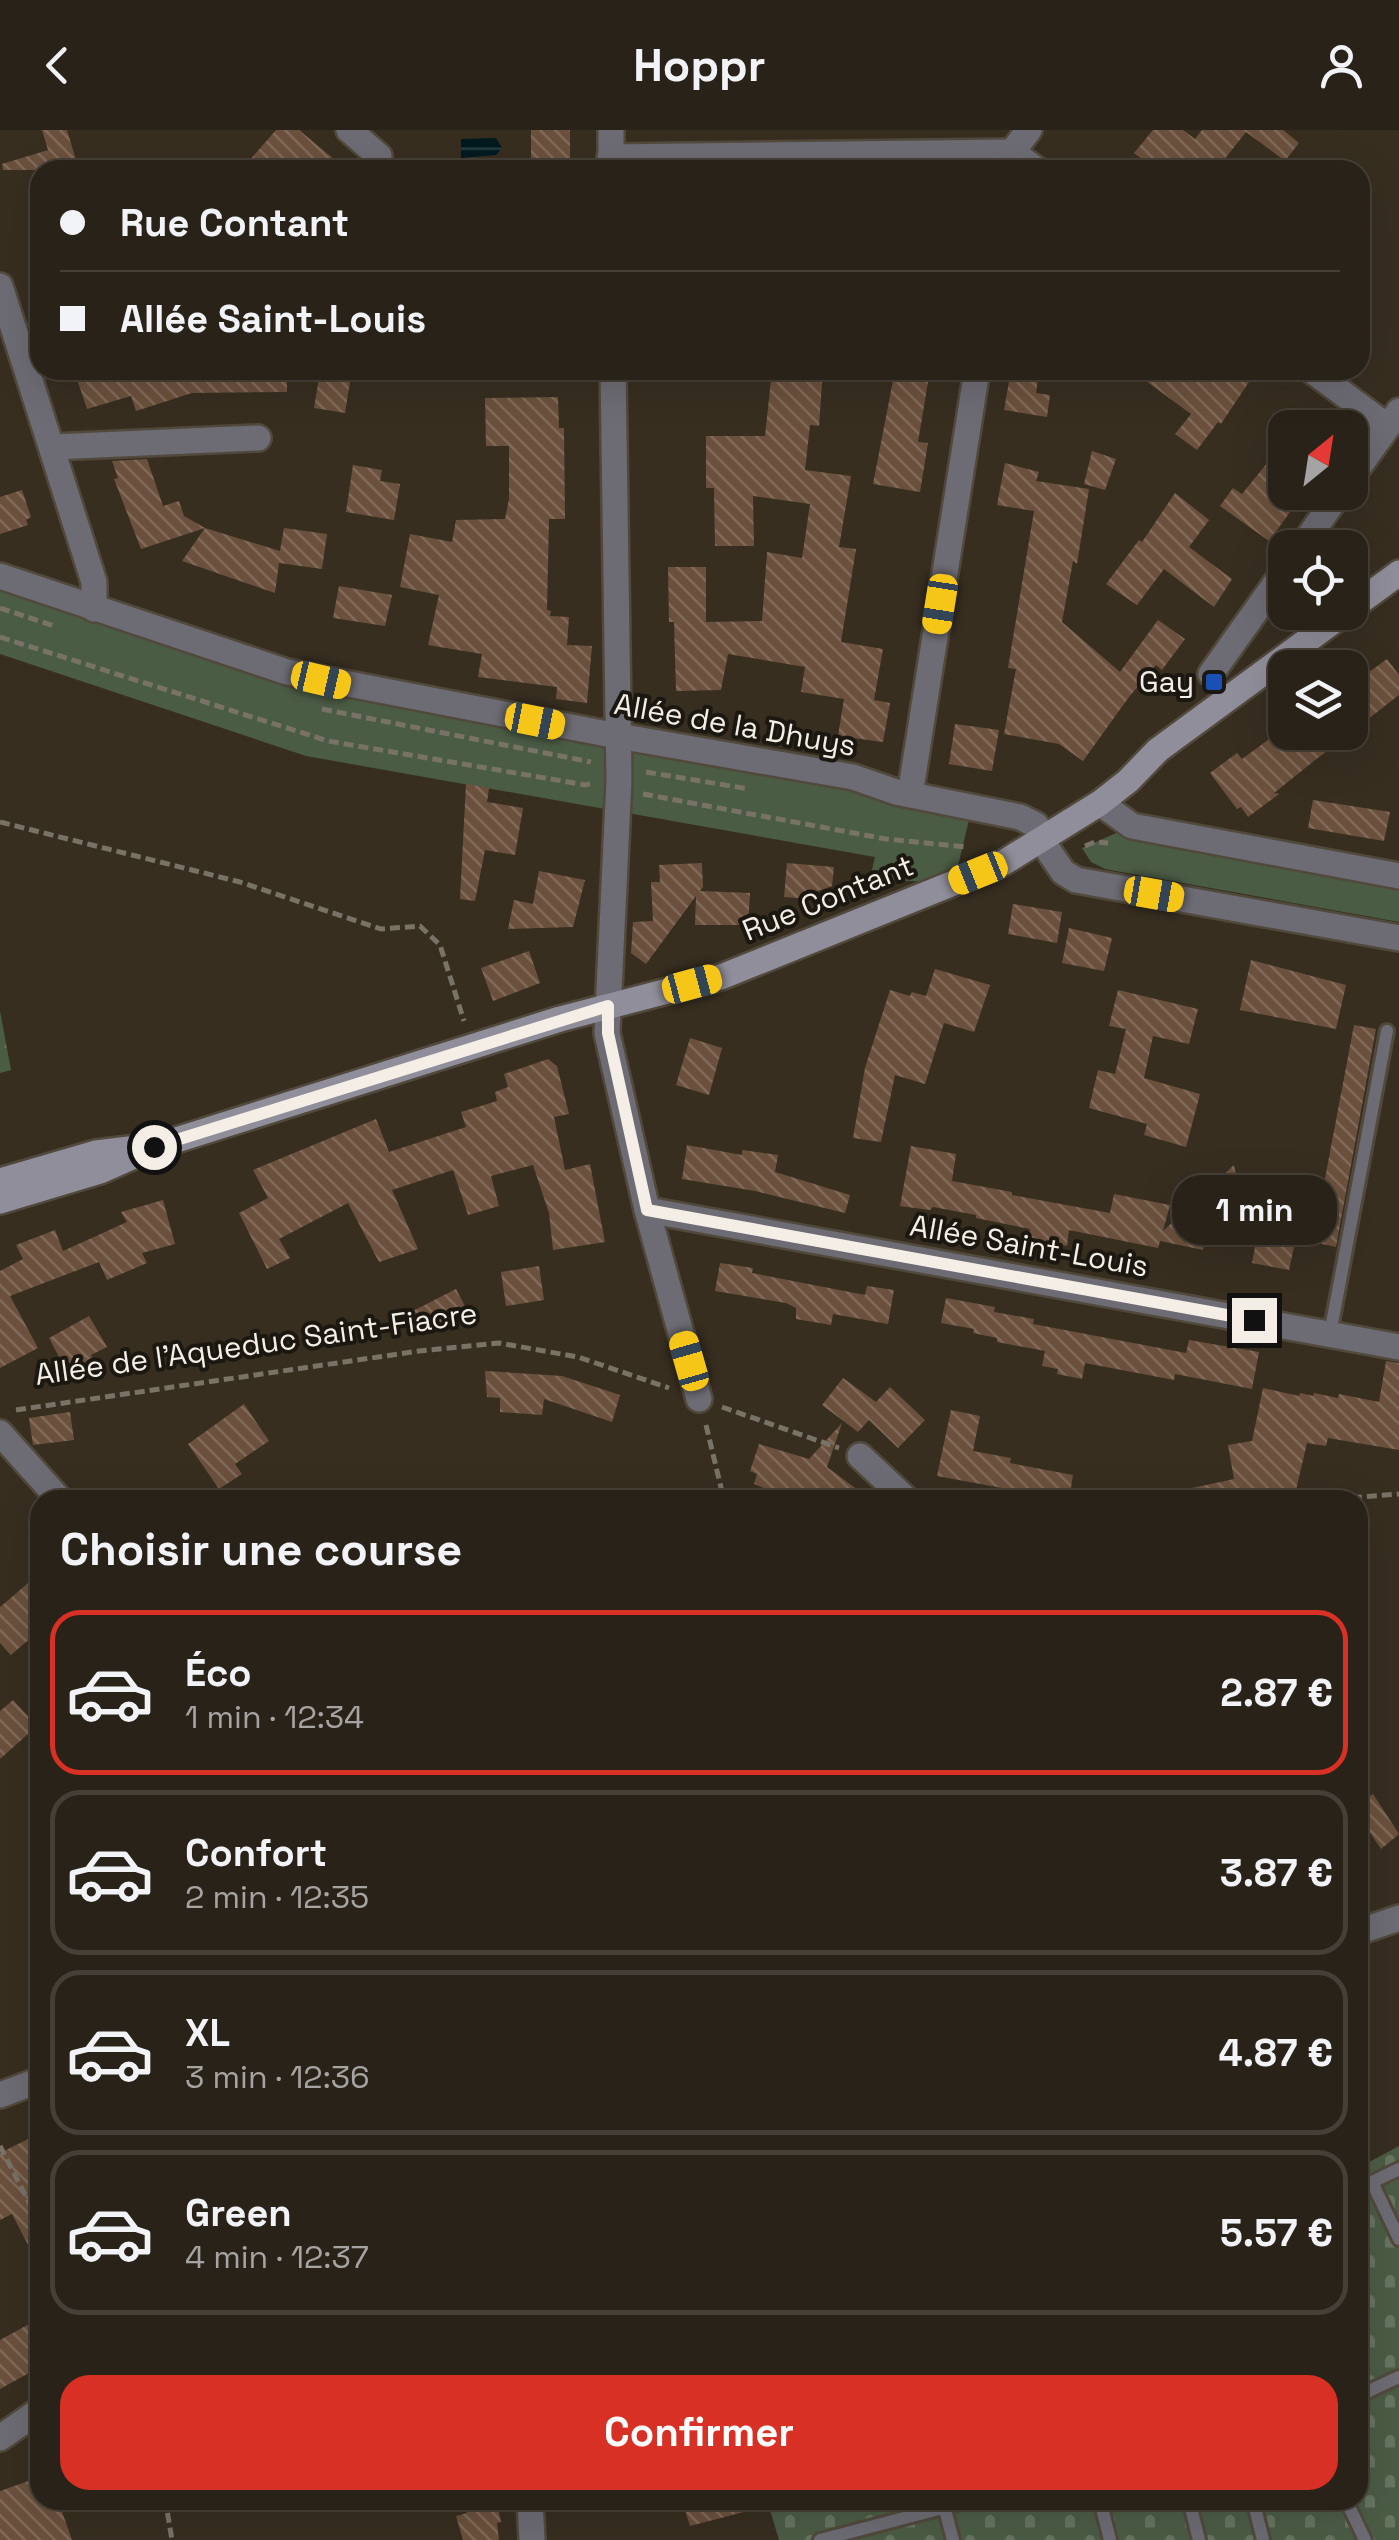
<!DOCTYPE html>
<html lang="fr">
<head>
<meta charset="utf-8">
<style>
  :root { --surface:#292218; --page:#312a21; --text:#f1f3f6; --muted:#a5a4a2; --line:#453f37; --accent:#d93025 }
  body { margin:0; font-family:"Space Grotesk",sans-serif; background:var(--page); color:var(--text); height:100vh; display:flex; flex-direction:column; font-size:38px; white-space:nowrap }
  * { box-sizing:border-box; margin:0 }
  p { font-size:32px; color:var(--muted) }
  .icon { flex:none; width:55px; height:55px; fill:none; stroke:currentColor; stroke-width:2; stroke-linecap:round; stroke-linejoin:round }
  .map { position:relative; flex:1; overflow:hidden }
  .side { position:absolute; left:30px; top:1360px; width:1338px; height:1020px; display:flex; flex-direction:column; background:var(--surface); border-radius:30px; box-shadow:0 10px 40px #0002,0 0 0 2px var(--line) }
  .side>* { flex:none }
  .guide { position:absolute; left:30px; top:30px; width:1340px; height:220px; border-radius:30px; box-shadow:0 10px 40px #0002,0 0 0 2px var(--line); display:grid; align-content:center; height:220px; padding:0 30px; background:var(--surface) }
  .needle { width:65px; rotate:30deg }
  .tools { position:absolute; left:1268px; top:280px; display:grid; gap:20px }
  .tools a { display:grid; place-items:center; width:100px; height:100px; border-radius:20px; background:var(--surface); box-shadow:0 10px 40px #0002,0 0 0 2px var(--line); font-size:50px }
  .end { position:absolute; width:45px; height:45px; margin:-22px; border:12px solid #f4eee6; background:#111; box-shadow:0 0 0 5px #111 }
  .from { border-radius:50% }
  .bubble { position:absolute; height:70px; border-radius:30px; background:var(--surface); box-shadow:0 10px 40px #0002,0 0 0 2px var(--line); font-size:32px; font-weight:700; line-height:70px; text-align:center }
  .car { position:absolute; width:30px; height:60px; margin:-30px -15px; border-radius:12px; box-shadow:0 0 8px 2px #0007; background:linear-gradient(#f5c518 24%,#345 0 40%,#f5c518 0 76%,#345 0 86%,#f5c518 0) }
  .guide b { display:flex; align-items:center; gap:35px; height:95px; font-size:38px }
  .guide b+b { border-top:2px solid var(--line) }
  .guide i { width:25px; height:25px; background:var(--text) }
  ul { padding:0; list-style:none }
  li { display:flex; align-items:center; gap:30px; height:165px; margin:0 20px 15px; padding:0 10px; border:5px solid var(--line); border-radius:30px }
  li div { flex:1 }
  li b { display:block; font-size:38px }
  li em { font-style:normal; font-weight:700 }
  li.on { border-color:var(--accent) }
  li>.icon { width:90px; height:90px; stroke-width:1.5 }
  h2 { padding:0 30px; font-size:45px; line-height:120px }
  .cta { display:flex; gap:20px; margin-top:auto; padding:20px 30px }
  .cta a { flex:1; height:115px; border-radius:30px; background:var(--accent); color:#fff; font-size:40px; font-weight:700; line-height:115px; text-align:center }
  header { display:flex; justify-content:space-between; align-items:center; height:130px; padding:0 30px; background:var(--surface); font-size:45px; font-weight:700 }
  .map>svg:first-child { display:block }
  .green { fill:#4b5c45 }
  .forest { fill:url(#forest-firs) }
  .cemetery { fill:url(#cemetery-stones) }
  .water { fill:url(#water-rules) }
  .building { fill:url(#building-back-hatch) }
  .lines { fill:none; stroke-linecap:round; stroke-linejoin:round }
  .service-casing { stroke:#51493c; stroke-width:18 }
  .minor-casing { stroke:#51493c; stroke-width:30 }
  .secondary-casing { stroke:#51493c; stroke-width:30 }
  .path { stroke:#797266; stroke-width:5; stroke-dasharray:10 5; stroke-linecap:butt }
  .service { stroke:#6d6c74; stroke-width:12 }
  .minor { stroke:#6d6c74; stroke-width:25 }
  .secondary { stroke:#908e9a; stroke-width:25 }
  .route { stroke:#f4eee6; stroke-width:12 }
  .transit-dot { fill:#1a4fb4; stroke:#1b1711; stroke-width:4 }
  .labels { text-anchor:middle; stroke-width:8; stroke-linejoin:round; paint-order:stroke }
  .poi-label { font-size:30px; fill:#f4eee6; stroke:#1b1711; text-anchor:end }
  .street-label { font-size:30px; fill:#f4eee6; stroke:#1b1711 }
</style>
</head>
<body>
<header><svg class="icon" aria-label="back" viewBox="0 0 24 24"><path d="M15 5l-7 7 7 7"/></svg>Hoppr<svg class="icon" aria-label="person" viewBox="0 0 24 24"><circle cx="12" cy="8" r="4"/><path d="M4 21q1-7 8-7t8 7"/></svg></header>
<div class="map">
<svg width="1399" height="2410" viewBox="0 0 1399 2410">
  <defs>
    <pattern id="forest-firs" width="22" height="20" patternUnits="userSpaceOnUse" patternTransform="scale(2.5)"><rect width="22" height="20" fill="#4a5c42"/><path d="M5 1l3.5 6h-7zM16 11l3.5 6h-7z" fill="#65745d"/></pattern>
    <pattern id="cemetery-stones" width="16" height="16" patternUnits="userSpaceOnUse" patternTransform="scale(2.5)"><rect width="16" height="16" fill="#4b5c45"/><path d="M2 7V4a2 2 0 0 1 4 0v3zM10 15v-3a2 2 0 0 1 4 0v3z" fill="#667460"/></pattern>
    <pattern id="water-rules" width="6" height="5" patternUnits="userSpaceOnUse" patternTransform="scale(2.5)"><rect width="6" height="5" fill="#001a20"/><path d="M0 2.5h6" fill="none" stroke="#263c40"/></pattern>
    <pattern id="building-back-hatch" width="6" height="6" patternUnits="userSpaceOnUse" patternTransform="scale(2.5)"><rect width="6" height="6" fill="#6b513d"/><path d="M-1 5l2 2M0 0l6 6M5-1l2 2" fill="none" stroke="#816a59"/></pattern>
  </defs>
  <rect width="100%" height="100%" fill="#372e20"/>
  <g class="green">
    <path d="M 0,446 L 287,542 L 972,677 L 954,753 L 870,749 L 875,727 L 306,626 L 0,524 Z"/>
    <path d="M 1132,696 L 1399,746 L 1399,792 L 1105,739 L 1091,732 L 1082,718 Z"/>
  </g>
  <path class="forest" d="M 0,881 L 11,940 L 0,943 Z"/>
  <path class="cemetery" d="M 1399,2016 L 1399,2410 L 779,2410 L 767,2370 L 1358,2370 L 1358,2038 Z"/>
  <path class="water" d="M 496,8 L 502,18 L 496,25 L 461,28 L 461,9 Z"/>
  <g class="building">
    <path d="M 42,0 L 67,0 L 79,40 L 3,40 L 2,34 L 48,20 Z"/>
    <path d="M 276,0 L 299,0 L 347,40 L 241,40 Z"/>
    <rect x="531" y="0" width="39" height="40"/>
    <path d="M 1153,0 L 1183,0 L 1195,9 L 1202,0 L 1283,0 L 1299,13 L 1285,31 L 1246,2 L 1216,40 L 1157,40 L 1134,23 Z"/>
    <path d="M 104,240 L 111,240 L 113,248 L 139,240 L 287,240 L 287,262 L 192,263 L 136,281 L 131,266 L 87,279 L 77,249 Z"/>
    <path d="M 772,240 L 823,240 L 819,296 L 810,295 L 805,340 L 851,346 L 839,417 L 856,419 L 841,512 L 883,519 L 874,570 L 890,573 L 883,612 L 838,606 L 844,569 L 801,562 L 805,537 L 728,524 L 721,560 L 676,561 L 674,492 L 669,492 L 668,437 L 706,437 L 706,492 L 762,491 L 767,422 L 802,428 L 810,374 L 753,366 L 754,416 L 715,416 L 714,358 L 706,358 L 706,306 L 765,306 Z"/>
    <path d="M 895,240 L 930,240 L 918,312 L 928,313 L 920,362 L 873,354 Z"/>
    <path d="M 1131,240 L 1257,240 L 1221,294 L 1218,292 L 1197,320 L 1175,304 L 1191,284 Z"/>
    <path d="M 1010,246 L 1038,250 L 1036,263 L 1050,265 L 1047,287 L 1004,280 Z"/>
    <path d="M 319,248 L 350,252 L 345,283 L 314,278 Z"/>
    <path d="M 558,267 L 559,298 L 564,298 L 565,389 L 549,389 L 547,480 L 551,481 L 550,486 L 569,487 L 567,515 L 592,516 L 587,573 L 556,569 L 557,557 L 478,547 L 482,524 L 428,515 L 439,465 L 400,457 L 410,404 L 452,412 L 456,390 L 505,389 L 509,369 L 509,316 L 486,316 L 485,268 Z"/>
    <path d="M 1285,311 L 1285,372 L 1293,378 L 1269,411 L 1220,376 L 1233,358 L 1242,364 Z"/>
    <path d="M 1092,321 L 1116,329 L 1105,360 L 1084,354 Z"/>
    <path d="M 147,329 L 163,376 L 179,371 L 184,386 L 205,398 L 280,421 L 284,398 L 327,404 L 322,439 L 279,433 L 275,463 L 182,431 L 205,398 L 141,419 L 114,349 L 118,348 L 112,331 Z"/>
    <path d="M 1005,333 L 1039,342 L 1036,351 L 1089,359 L 1077,434 L 1073,431 L 1062,492 L 1120,542 L 1158,490 L 1185,509 L 1162,540 L 1156,535 L 1129,567 L 1083,631 L 1059,614 L 1004,604 L 1016,539 L 1008,538 L 1034,381 L 997,375 Z"/>
    <path d="M 353,335 L 382,340 L 380,351 L 400,354 L 394,390 L 346,382 Z"/>
    <path d="M 22,360 L 31,387 L 26,390 L 28,395 L 0,404 L 0,367 Z"/>
    <path d="M 1175,363 L 1209,390 L 1189,417 L 1232,449 L 1214,477 L 1164,439 L 1137,475 L 1106,454 L 1139,410 L 1142,412 Z"/>
    <path d="M 339,456 L 392,465 L 385,496 L 333,488 Z"/>
    <path d="M 1387,529 L 1399,545 L 1399,565 L 1314,631 L 1274,663 L 1279,664 L 1248,687 L 1241,677 L 1237,679 L 1210,643 L 1237,623 L 1242,629 L 1279,602 L 1350,602 L 1350,556 Z"/>
    <path d="M 955,594 L 999,600 L 992,641 L 949,634 Z"/>
    <path d="M 466,654 L 489,658 L 487,672 L 523,678 L 515,725 L 485,720 L 475,771 L 460,769 Z"/>
    <path d="M 1313,670 L 1390,682 L 1384,711 L 1308,698 Z"/>
    <path d="M 702,733 L 703,757 L 700,761 L 750,763 L 748,795 L 695,795 L 696,766 L 646,834 L 631,823 L 633,792 L 653,791 L 651,752 L 660,752 L 659,735 Z"/>
    <path d="M 787,733 L 834,737 L 832,756 L 798,768 L 784,767 Z"/>
    <path d="M 539,741 L 585,750 L 573,797 L 508,799 L 514,770 L 533,774 Z"/>
    <path d="M 1013,774 L 1062,782 L 1057,813 L 1008,804 Z"/>
    <path d="M 1069,798 L 1112,808 L 1104,841 L 1062,833 Z"/>
    <path d="M 529,821 L 540,853 L 493,871 L 481,838 Z"/>
    <path d="M 1251,830 L 1346,855 L 1336,899 L 1240,880 Z"/>
    <path d="M 935,839 L 990,855 L 974,902 L 944,893 L 925,954 L 895,945 L 881,1012 L 853,1008 L 865,938 L 890,860 L 910,866 L 912,862 L 926,866 Z"/>
    <path d="M 1118,860 L 1198,879 L 1189,914 L 1153,906 L 1144,948 L 1200,964 L 1186,1017 L 1144,1005 L 1147,994 L 1089,978 L 1098,940 L 1115,944 L 1126,899 L 1109,896 Z"/>
    <path d="M 1354,895 L 1376,899 L 1336,1117 L 1313,1112 Z"/>
    <path d="M 690,908 L 722,918 L 709,965 L 676,955 Z"/>
    <path d="M 548,929 L 557,936 L 569,984 L 554,987 L 565,1040 L 590,1034 L 605,1112 L 553,1120 L 549,1083 L 533,1035 L 491,1046 L 499,1076 L 468,1085 L 453,1040 L 392,1060 L 418,1119 L 379,1132 L 348,1073 L 279,1109 L 290,1128 L 267,1139 L 239,1083 L 268,1068 L 253,1040 L 376,989 L 389,1022 L 466,997 L 461,982 L 497,971 L 495,962 L 508,957 L 504,944 Z"/>
    <path d="M 687,1015 L 742,1025 L 742,1020 L 778,1025 L 775,1042 L 850,1065 L 845,1083 L 755,1061 L 682,1049 Z"/>
    <path d="M 911,1016 L 956,1024 L 952,1051 L 1012,1062 L 1012,1065 L 1110,1083 L 1114,1064 L 1170,1075 L 1163,1101 L 1188,1078 L 1193,1079 L 1194,1072 L 1234,1035 L 1242,1073 L 1236,1107 L 1206,1102 L 1203,1120 L 1160,1111 L 1158,1118 L 1069,1100 L 1067,1116 L 1028,1109 L 1030,1099 L 976,1088 L 976,1085 L 933,1077 L 930,1080 L 900,1076 Z"/>
    <path d="M 163,1070 L 175,1114 L 142,1123 L 147,1133 L 107,1150 L 99,1132 L 10,1166 L 38,1218 L 0,1238 L 0,1141 L 23,1129 L 16,1115 L 55,1100 L 63,1121 L 127,1092 L 121,1082 Z"/>
    <path d="M 1258,1101 L 1296,1108 L 1289,1140 L 1252,1133 Z"/>
    <path d="M 720,1133 L 753,1138 L 752,1143 L 865,1165 L 867,1156 L 894,1160 L 888,1194 L 833,1184 L 831,1195 L 796,1189 L 796,1178 L 786,1173 L 715,1161 Z"/>
    <path d="M 539,1136 L 544,1170 L 506,1176 L 501,1142 Z"/>
    <path d="M 456,1159 L 466,1178 L 436,1198 L 417,1203 L 407,1184 Z"/>
    <path d="M 946,1168 L 995,1177 L 994,1182 L 1034,1189 L 1033,1194 L 1186,1223 L 1189,1210 L 1259,1222 L 1252,1259 L 1175,1244 L 1174,1250 L 1085,1233 L 1082,1249 L 1057,1244 L 1058,1239 L 1042,1236 L 1045,1221 L 997,1212 L 997,1208 L 973,1203 L 974,1199 L 941,1193 Z"/>
    <path d="M 89,1186 L 107,1217 L 91,1225 L 97,1238 L 72,1251 L 49,1208 Z"/>
    <path d="M 1386,1231 L 1399,1233 L 1399,1320 L 1328,1308 L 1326,1316 L 1307,1313 L 1295,1364 L 1248,1370 L 1184,1370 L 1183,1360 L 1234,1349 L 1228,1315 L 1252,1311 L 1263,1258 L 1299,1266 L 1300,1263 L 1313,1266 L 1314,1263 L 1338,1268 L 1339,1264 L 1379,1272 Z"/>
    <path d="M 485,1241 L 562,1246 L 620,1265 L 612,1292 L 544,1269 L 542,1285 L 500,1282 L 500,1268 L 487,1267 Z"/>
    <path d="M 843,1248 L 876,1272 L 890,1257 L 925,1290 L 898,1318 L 869,1290 L 858,1302 L 822,1275 Z"/>
    <path d="M 244,1274 L 269,1311 L 235,1334 L 242,1344 L 219,1359 L 188,1314 Z"/>
    <path d="M 951,1280 L 980,1286 L 973,1321 L 1011,1328 L 1010,1333 L 1073,1345 L 1069,1370 L 1028,1370 L 1029,1363 L 937,1346 Z"/>
    <path d="M 70,1282 L 74,1310 L 33,1315 L 29,1288 Z"/>
    <path d="M 842,1293 L 827,1337 L 871,1370 L 774,1370 L 777,1363 L 754,1354 L 757,1344 L 750,1341 L 759,1314 L 809,1329 Z"/>
    <path d="M 40,1443 L 40,1500 L 11,1525 L 0,1513 L 0,1477 Z"/>
    <path d="M 13,1570 L 37,1596 L 0,1629 L 0,1581 Z"/>
    <path d="M 1373,1664 L 1399,1704 L 1381,1719 L 1369,1701 L 1358,1708 L 1358,1674 Z"/>
    <path d="M 40,2003 L 40,2138 L 12,2084 L 0,2090 L 0,2023 Z"/>
    <path d="M 40,2188 L 40,2237 L 0,2259 L 0,2210 Z"/>
    <path d="M 40,2347 L 40,2370 L 58,2370 L 72,2410 L 0,2410 L 0,2361 Z"/>
    <path d="M 464,2370 L 496,2370 L 501,2392 L 497,2393 L 499,2410 L 463,2410 L 456,2386 L 467,2383 Z"/>
    <path d="M 682,2370 L 758,2370 L 759,2378 L 690,2396 Z"/>
  </g>
  <g class="lines">
    <defs>
      <g id="service">
        <path d="M 1330,1204 L 1387,901"/>
        <path d="M 1372,2052 L 1399,2109"/>
        <path d="M 1358,2059 L 1399,2039"/>
        <path d="M 1358,2266 L 1399,2247"/>
        <path d="M 1100,2370 L 1110,2410"/>
        <path d="M 1189,2370 L 1199,2410"/>
        <path d="M 1253,2370 L 1263,2410"/>
        <path d="M 1346,2370 L 1365,2410"/>
        <path d="M 943,2372 L 953,2410"/>
        <path d="M 820,2410 L 973,2370"/>
      </g>
      <g id="minor">
        <path d="M 349,0 L 379,26"/>
        <path d="M 611,0 L 611,40"/>
        <path d="M 610,27 L 1012,22 L 1037,40"/>
        <path d="M 1010,35 L 1012,22 L 1029,0"/>
        <path d="M 0,156 L 94,452 L 94,479"/>
        <path d="M 613,240 L 619,650 L 607,903 L 647,1080 L 699,1269"/>
        <path d="M 1311,240 L 1387,296"/>
        <path d="M 53,317 L 258,308"/>
        <path d="M 1350,349 L 1399,281"/>
        <path d="M 1301,418 L 1340,362"/>
        <path d="M 0,446 L 287,542 L 607,604 L 853,647 L 896,662 L 1020,687 L 1036,695 L 1046,709"/>
        <path d="M 1211,544 L 1285,440"/>
        <path d="M 910,665 L 977,240"/>
        <path d="M 1100,673 L 1132,696 L 1399,746"/>
        <path d="M 1042,711 L 1063,742 L 1076,750 L 1399,808"/>
        <path d="M 647,1080 L 1399,1217"/>
        <path d="M 0,1303 L 60,1370"/>
        <path d="M 860,1326 L 907,1370"/>
        <path d="M 1358,1802 L 1399,1788"/>
        <path d="M 0,1965 L 40,1950"/>
        <path d="M 0,2308 L 40,2280"/>
        <path d="M 530,2370 L 532,2410"/>
      </g>
      <g id="secondary">
        <path d="M 1350,479 L 1399,443"/>
        <path d="M 0,1051 L 96,1023 L 129,1019"/>
        <path d="M 0,1071 L 100,1041 L 154,1017 L 560,889 L 721,847 L 1003,733 L 1100,673 L 1128,651 L 1158,620 L 1346,482"/>
      </g>
    </defs>
    <use href="#service" class="service-casing"/>
    <use href="#minor" class="minor-casing"/>
    <use href="#secondary" class="secondary-casing"/>
    <g class="path">
      <path d="M 0,478 L 54,496"/>
      <path d="M 0,507 L 328,611 L 586,655 L 592,653"/>
      <path d="M 322,579 L 591,632"/>
      <path d="M 646,642 L 749,659"/>
      <path d="M 643,664 L 886,709 L 967,717"/>
      <path d="M 0,692 L 240,752 L 381,799 L 420,796 L 440,815 L 464,891"/>
      <path d="M 1085,716 L 1095,712 L 1108,713"/>
      <path d="M 722,1277 L 839,1318"/>
      <path d="M 16,1280 L 419,1221 L 499,1213 L 578,1227 L 669,1258"/>
      <path d="M 706,1295 L 724,1370"/>
      <path d="M 1322,1370 L 1399,1364"/>
      <path d="M 0,2016 L 40,2094"/>
      <path d="M 156,2375 L 167,2380 L 172,2410"/>
    </g>
    <use href="#service" class="service"/>
    <use href="#minor" class="minor"/>
    <use href="#secondary" class="secondary"/>
  </g>
  <g class="lines">
    <path class="route" d="M 154,1017 L 608,876 L 608,903 L 647,1080 L 1254,1190"/>
  </g>
  <rect class="transit-dot" x="1204" y="542" width="20" height="20" rx="5"/>
  <g class="labels">
    <g class="poi-label">
      <text x="1194" y="562">Gay</text>
    </g>
    <g class="street-label">
      <text transform="translate(735 595) rotate(10)" y="10">Allée de la Dhuys</text>
      <text transform="translate(828 768) rotate(-22)" y="10">Rue Contant</text>
      <text transform="translate(1029 1116) rotate(10)" y="10">Allée Saint-Louis</text>
      <text transform="translate(256 1214) rotate(-8)" y="10">Allée de l'Aqueduc Saint-Fiacre</text>
    </g>
  </g>
</svg>
<div class="tools">
<a><svg class="needle" viewBox="-14 -14 28 28"><path d="M0-13l5 13h-10z" fill="#e53935"/><path d="M0 13l5-13h-10z" fill="#a5a4a2"/></svg></a>
<a><svg class="icon" aria-label="locate" viewBox="0 0 24 24"><circle cx="12" cy="12" r="6"/><path d="M12 2v4M12 18v4M2 12h4M18 12h4"/></svg></a>
<a><svg class="icon" aria-label="layers" viewBox="0 0 24 24"><path d="M12 4l9 5-9 5-9-5zM3 14l9 5 9-5"/></svg></a>
</div>
<i class="end from" style="left:154px;top:1017px"></i>
<i class="end" style="left:1254px;top:1190px"></i>
<div class="bubble" style="left:1172px;top:1045px;width:165px">1 min</div>
<i class="car" style="left:940px;top:474px;rotate:189deg"></i>
<i class="car" style="left:321px;top:550px;rotate:103deg"></i>
<i class="car" style="left:535px;top:591px;rotate:101deg"></i>
<i class="car" style="left:978px;top:743px;rotate:248deg"></i>
<i class="car" style="left:1154px;top:764px;rotate:100deg"></i>
<i class="car" style="left:692px;top:854px;rotate:75deg"></i>
<i class="car" style="left:689px;top:1231px;rotate:344deg"></i>
<div class="guide">
<b><i class="from"></i>Rue Contant</b>
<b><i></i>Allée Saint-Louis</b>
</div>
<section class="side">
<h2>Choisir une course</h2>
<ul>
<li class="on"><svg class="icon" aria-label="car" viewBox="0 0 24 24"><path d="M5 17H2v-5l4-1 3-4h7l3 4 3 1v5h-3M9 17h6M6 11h13"/><circle cx="7" cy="17" r="2"/><circle cx="17" cy="17" r="2"/></svg><div><b>Éco</b><p>1 min · 12:34</p></div><em>2.87 €</em></li>
<li><svg class="icon" aria-label="car" viewBox="0 0 24 24"><path d="M5 17H2v-5l4-1 3-4h7l3 4 3 1v5h-3M9 17h6M6 11h13"/><circle cx="7" cy="17" r="2"/><circle cx="17" cy="17" r="2"/></svg><div><b>Confort</b><p>2 min · 12:35</p></div><em>3.87 €</em></li>
<li><svg class="icon" aria-label="car" viewBox="0 0 24 24"><path d="M5 17H2v-5l4-1 3-4h7l3 4 3 1v5h-3M9 17h6M6 11h13"/><circle cx="7" cy="17" r="2"/><circle cx="17" cy="17" r="2"/></svg><div><b>XL</b><p>3 min · 12:36</p></div><em>4.87 €</em></li>
<li><svg class="icon" aria-label="car" viewBox="0 0 24 24"><path d="M5 17H2v-5l4-1 3-4h7l3 4 3 1v5h-3M9 17h6M6 11h13"/><circle cx="7" cy="17" r="2"/><circle cx="17" cy="17" r="2"/></svg><div><b>Green</b><p>4 min · 12:37</p></div><em>5.57 €</em></li>
</ul>
<div class="cta"><a>Confirmer</a></div>
</section>
</div>
</body>
</html>
